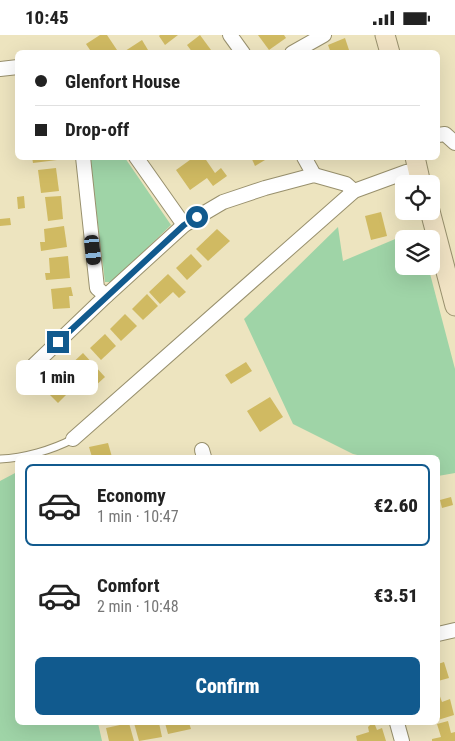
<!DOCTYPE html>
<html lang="en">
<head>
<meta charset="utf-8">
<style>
  :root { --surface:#fff; --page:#f2f2f2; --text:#222; --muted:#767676; --line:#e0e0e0; --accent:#115a8e }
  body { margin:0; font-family:"Roboto Condensed",sans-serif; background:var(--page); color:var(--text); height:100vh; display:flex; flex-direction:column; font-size:19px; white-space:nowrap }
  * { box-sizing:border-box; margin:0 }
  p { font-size:16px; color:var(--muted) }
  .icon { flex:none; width:28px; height:28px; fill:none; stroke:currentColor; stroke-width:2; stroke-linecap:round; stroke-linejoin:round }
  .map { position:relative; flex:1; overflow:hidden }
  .drawer { position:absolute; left:15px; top:420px; width:425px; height:270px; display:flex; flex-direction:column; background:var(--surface); border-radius:8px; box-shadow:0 5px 20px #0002 }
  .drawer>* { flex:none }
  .guide { position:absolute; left:15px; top:15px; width:425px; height:110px; border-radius:8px; box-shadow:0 5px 20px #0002; display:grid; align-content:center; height:110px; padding:0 20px; background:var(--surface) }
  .fabs { position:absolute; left:395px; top:140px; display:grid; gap:10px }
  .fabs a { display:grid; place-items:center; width:45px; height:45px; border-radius:8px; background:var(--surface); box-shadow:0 5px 20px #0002; font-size:25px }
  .end { position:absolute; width:22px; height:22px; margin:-11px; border:6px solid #115a8e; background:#fff; box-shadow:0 0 0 2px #fff }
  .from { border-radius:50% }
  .bubble { position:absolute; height:35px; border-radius:8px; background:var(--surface); box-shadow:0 5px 20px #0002; font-size:16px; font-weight:800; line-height:35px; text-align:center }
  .car { position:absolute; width:15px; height:30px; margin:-15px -8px; border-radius:6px; box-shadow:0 0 4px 1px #0007; background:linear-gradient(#222 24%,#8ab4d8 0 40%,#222 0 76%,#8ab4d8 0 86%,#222 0) }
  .guide b { display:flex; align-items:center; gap:18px; height:48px; font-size:19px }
  .guide b+b { border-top:1px solid var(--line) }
  .guide i { width:12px; height:12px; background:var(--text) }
  ul { padding:9px 0 0; list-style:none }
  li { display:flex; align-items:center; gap:15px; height:82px; margin:0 10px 8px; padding:0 10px; border:2px solid transparent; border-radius:8px }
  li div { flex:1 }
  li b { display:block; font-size:19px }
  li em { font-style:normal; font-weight:800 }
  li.active { border-color:var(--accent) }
  li>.icon { width:45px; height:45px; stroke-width:1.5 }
  .action { display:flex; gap:10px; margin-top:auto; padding:10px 20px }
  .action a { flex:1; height:58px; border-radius:8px; background:var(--accent); color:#fff; font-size:20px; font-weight:800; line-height:58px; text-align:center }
  .status { display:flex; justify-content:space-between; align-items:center; height:35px; padding:0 25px; background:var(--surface); direction:ltr }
  .status svg { height:14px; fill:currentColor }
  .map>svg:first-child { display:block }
  .green { fill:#9fd4a7 }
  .building { fill:#d0ba62 }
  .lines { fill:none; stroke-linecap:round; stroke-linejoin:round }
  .lane-casing { stroke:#98906d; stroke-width:9 }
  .street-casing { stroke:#98906d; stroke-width:16 }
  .secondary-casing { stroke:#98906d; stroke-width:21 }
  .lane { stroke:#fff; stroke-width:7 }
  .street { stroke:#fff; stroke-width:14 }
  .secondary { stroke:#f1e3c4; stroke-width:19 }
  .route { stroke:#115a8e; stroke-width:6 }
</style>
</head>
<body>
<div class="status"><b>10:45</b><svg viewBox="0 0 49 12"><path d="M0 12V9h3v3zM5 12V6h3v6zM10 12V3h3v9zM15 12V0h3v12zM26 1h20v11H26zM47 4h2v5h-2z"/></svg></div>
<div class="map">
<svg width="455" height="706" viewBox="0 0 455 706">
  <rect width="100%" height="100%" fill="#ede4bf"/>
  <g class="green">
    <path d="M 90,123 L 125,123 L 171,190 L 112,247 L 105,247 Z"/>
    <path d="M 338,192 L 343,226 L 400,202 L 411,204 L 404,204 L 404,231 L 428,231 L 455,334 L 455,438 L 438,441 L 438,422 L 366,422 L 353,419 L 293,389 L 244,284 Z"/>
    <path d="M 17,437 L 18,688 L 98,688 L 102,706 L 0,706 L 0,446 Z"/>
  </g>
  <g class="building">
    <path d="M 100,0 L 107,0 L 117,15 L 114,18 L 92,18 L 86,9 Z"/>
    <path d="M 160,0 L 178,0 L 165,10 L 159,1 Z"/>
    <path d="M 200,0 L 211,15 L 207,18 L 193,18 L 187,10 Z"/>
    <path d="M 258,0 L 284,0 L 286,3 L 269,15 Z"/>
    <path d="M 345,3 L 350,18 L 331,18 L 328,10 Z"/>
    <path d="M 142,5 L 148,15 L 144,18 L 122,18 Z"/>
    <path d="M 32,122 L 57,122 L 57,125 L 33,128 Z"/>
    <path d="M 194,122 L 204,122 L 215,138 L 221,133 L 227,141 L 213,151 L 207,143 L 190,155 L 176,135 Z"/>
    <path d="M 251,122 L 270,122 L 255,131 Z"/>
    <path d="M 56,133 L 59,156 L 41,158 L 38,135 Z"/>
    <path d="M 24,161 L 25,173 L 18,174 L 17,162 Z"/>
    <path d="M 61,161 L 63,184 L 48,186 L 45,162 Z"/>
    <path d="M 381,177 L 387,201 L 371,205 L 365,181 Z"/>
    <path d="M 10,183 L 11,190 L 0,191 L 0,184 Z"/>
    <path d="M 64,191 L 67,212 L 41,216 L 40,207 L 45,207 L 44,194 Z"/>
    <path d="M 217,194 L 230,206 L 208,226 L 196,214 Z"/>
    <path d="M 191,219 L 202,231 L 187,245 L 176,233 Z"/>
    <path d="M 68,221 L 70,243 L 46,245 L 45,238 L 50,238 L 49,223 Z"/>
    <path d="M 168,239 L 186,257 L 179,263 L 173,257 L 160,269 L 149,257 Z"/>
    <path d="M 71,252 L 73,261 L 69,261 L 70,273 L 53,274 L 51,254 Z"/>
    <path d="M 147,259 L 158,271 L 143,285 L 132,274 Z"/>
    <path d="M 125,279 L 137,291 L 121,306 L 110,294 Z"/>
    <path d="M 105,299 L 116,311 L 101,325 L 90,313 Z"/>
    <path d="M 83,318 L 105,342 L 94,352 L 83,341 L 77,346 L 66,334 Z"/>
    <path d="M 246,327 L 252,336 L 231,349 L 225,340 Z"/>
    <path d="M 57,339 L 72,354 L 58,368 L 43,353 Z"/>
    <path d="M 270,362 L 283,382 L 260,397 L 247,376 Z"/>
    <path d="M 108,408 L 112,422 L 92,422 L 89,412 Z"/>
    <path d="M 451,462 L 453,470 L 442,473 L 440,465 Z"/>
    <path d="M 444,627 L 449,643 L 438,646 L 438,629 Z"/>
    <path d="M 438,656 L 442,667 L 450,664 L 454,680 L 438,685 Z"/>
    <path d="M 448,686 L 451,698 L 455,697 L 455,706 L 432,706 L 432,704 L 441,702 L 437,689 Z"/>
    <path d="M 129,688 L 134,706 L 109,706 L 106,693 Z"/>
    <path d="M 134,688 L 159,688 L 162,702 L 139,706 Z"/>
    <path d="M 165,688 L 189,688 L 191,694 L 168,699 Z"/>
    <path d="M 371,689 L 375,690 L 377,695 L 382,693 L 386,706 L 357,706 L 356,701 L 369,697 L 368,692 Z"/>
  </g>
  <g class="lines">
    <defs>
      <path id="lane" d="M 0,424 C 24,423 52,415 73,404"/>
      <g id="street">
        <path d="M 230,0 L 243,18"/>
        <path d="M 292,18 L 324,0"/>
        <path d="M 0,34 L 18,32"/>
        <path d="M 438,100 L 445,99 L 455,108"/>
        <path d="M 83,122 L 97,253 L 106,261"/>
        <path d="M 136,122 L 184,190"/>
        <path d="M 304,122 L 314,140"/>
        <path d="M 34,330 L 106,261 L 184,190 L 223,167 L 265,153 L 314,140 L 346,149 L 354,156"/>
        <path d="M 73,404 L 354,156 L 406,137 L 417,136"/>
        <path d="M 202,415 L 204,422"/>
        <path d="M 438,599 L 455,595"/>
        <path d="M 397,688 L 402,706"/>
      </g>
      <g id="secondary">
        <path d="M 385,0 L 390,18"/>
        <path d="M 415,122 L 421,149"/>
        <path d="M 430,176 L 455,271"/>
      </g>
    </defs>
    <use href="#lane" class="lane-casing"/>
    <use href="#street" class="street-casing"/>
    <use href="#secondary" class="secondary-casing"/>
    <use href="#lane" class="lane"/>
    <use href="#street" class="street"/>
    <use href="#secondary" class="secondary"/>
  </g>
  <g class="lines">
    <path class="route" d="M 58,307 L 184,190 L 197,182"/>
  </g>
</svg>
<div class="fabs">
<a><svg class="icon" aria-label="locate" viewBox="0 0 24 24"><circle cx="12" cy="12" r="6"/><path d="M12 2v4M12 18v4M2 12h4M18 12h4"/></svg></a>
<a><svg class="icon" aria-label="layers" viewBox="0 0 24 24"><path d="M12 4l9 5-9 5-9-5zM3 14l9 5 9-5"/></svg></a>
</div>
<i class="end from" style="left:197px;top:182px"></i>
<i class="end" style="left:58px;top:307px"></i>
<div class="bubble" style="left:16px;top:325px;width:82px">1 min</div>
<i class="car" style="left:93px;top:215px;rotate:174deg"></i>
<div class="guide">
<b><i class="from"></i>Glenfort House</b>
<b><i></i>Drop-off</b>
</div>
<section class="drawer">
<ul>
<li class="active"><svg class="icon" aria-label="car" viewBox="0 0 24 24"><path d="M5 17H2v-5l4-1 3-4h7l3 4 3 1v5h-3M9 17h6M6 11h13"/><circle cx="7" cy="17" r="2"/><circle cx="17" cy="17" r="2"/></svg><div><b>Economy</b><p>1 min · 10:47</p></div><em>€2.60</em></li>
<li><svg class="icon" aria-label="car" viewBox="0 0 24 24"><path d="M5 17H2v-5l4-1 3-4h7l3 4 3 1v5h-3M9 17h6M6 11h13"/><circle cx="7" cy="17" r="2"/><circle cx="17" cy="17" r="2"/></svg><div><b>Comfort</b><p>2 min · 10:48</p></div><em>€3.51</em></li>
</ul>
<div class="action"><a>Confirm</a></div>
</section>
</div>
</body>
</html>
